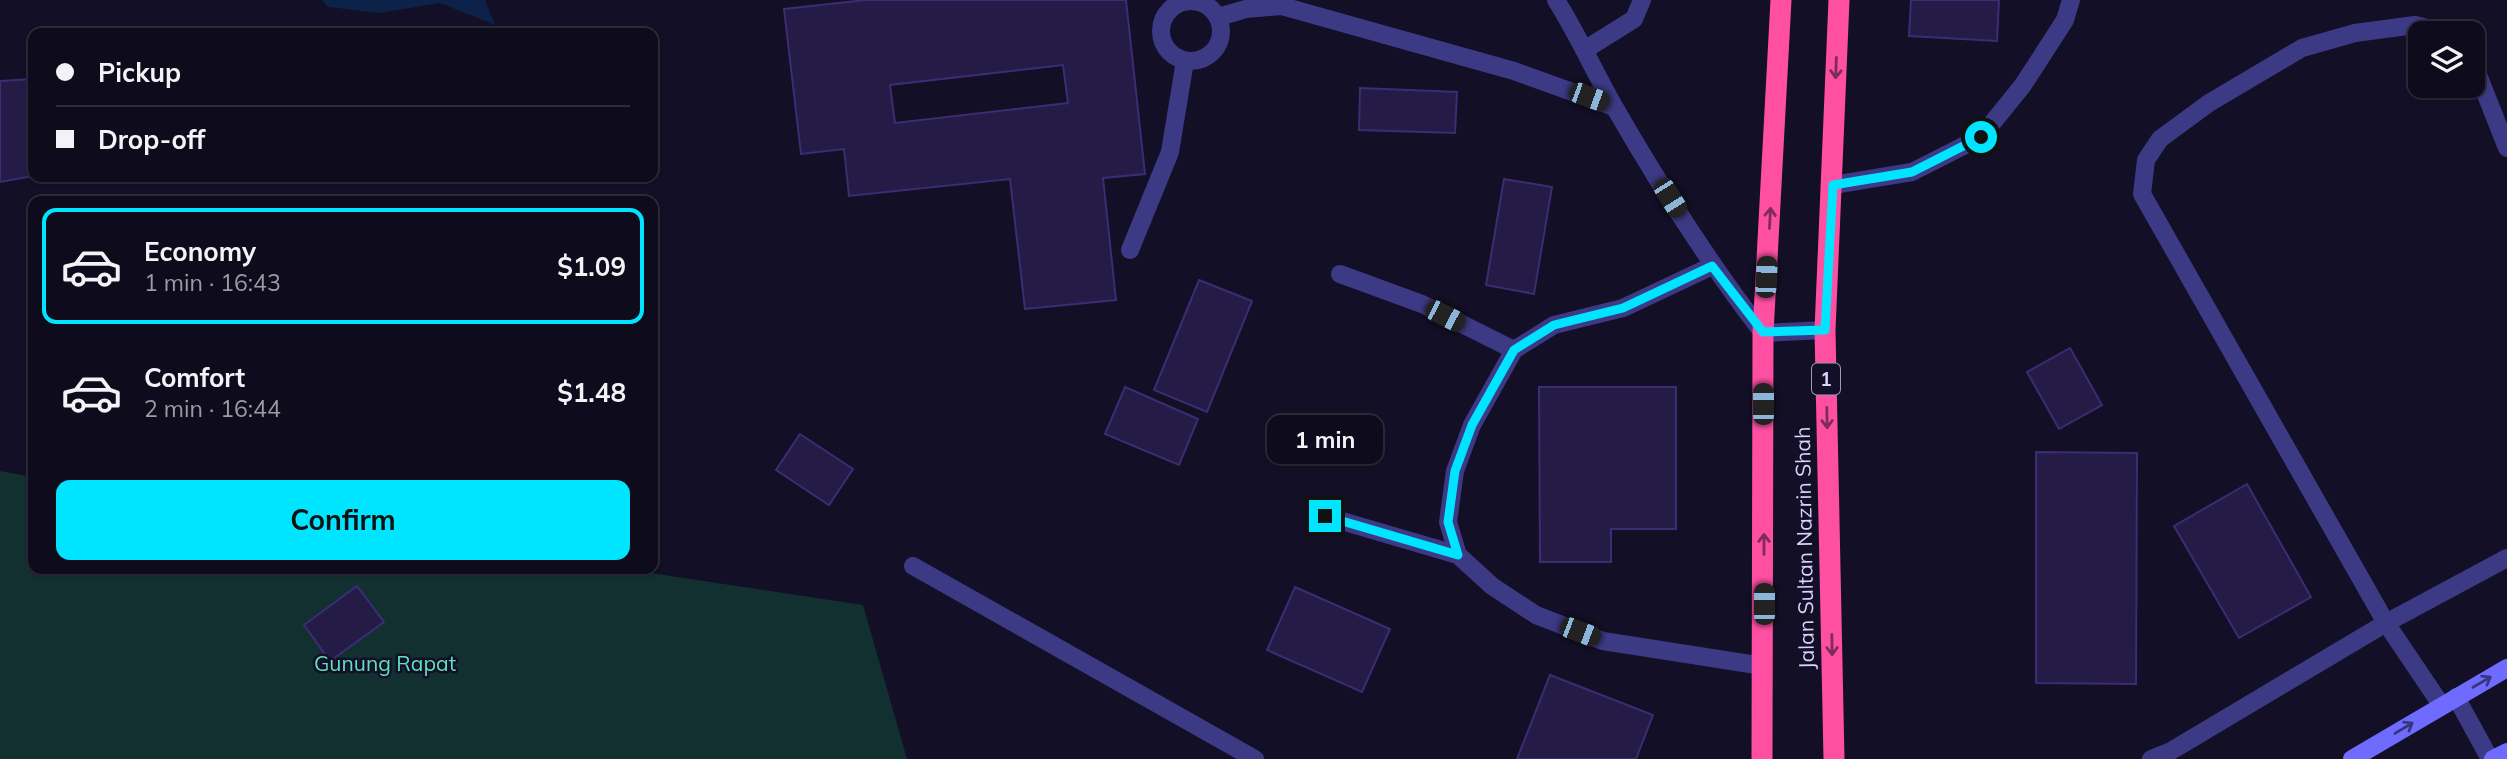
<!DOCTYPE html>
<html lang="en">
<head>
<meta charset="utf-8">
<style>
  :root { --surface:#0e0b1c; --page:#171425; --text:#f1f3f6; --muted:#9b9ba3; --line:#2e2b3b; --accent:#00e5ff }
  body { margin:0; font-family:Mulish,sans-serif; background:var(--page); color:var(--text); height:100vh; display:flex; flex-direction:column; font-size:26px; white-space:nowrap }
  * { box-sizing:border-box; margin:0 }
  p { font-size:23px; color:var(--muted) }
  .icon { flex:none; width:38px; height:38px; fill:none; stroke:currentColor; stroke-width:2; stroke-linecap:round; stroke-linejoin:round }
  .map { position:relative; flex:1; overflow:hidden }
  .panel { position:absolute; left:28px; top:196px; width:630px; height:378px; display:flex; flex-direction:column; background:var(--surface); border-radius:14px; box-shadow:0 2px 5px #0004,0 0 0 2px var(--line) }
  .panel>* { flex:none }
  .hud { position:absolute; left:28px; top:28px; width:630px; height:154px; border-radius:14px; box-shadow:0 2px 5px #0004,0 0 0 2px var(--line); display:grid; align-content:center; height:154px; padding:0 28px; background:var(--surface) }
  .fabs { position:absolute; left:2408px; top:21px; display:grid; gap:14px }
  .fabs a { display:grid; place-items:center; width:77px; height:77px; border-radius:14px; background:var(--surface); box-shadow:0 2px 5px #0004,0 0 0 2px var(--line); font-size:35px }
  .end { position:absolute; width:32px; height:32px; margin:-16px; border:9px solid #00e5ff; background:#111; box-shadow:0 0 0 4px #111 }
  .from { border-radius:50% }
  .bubble { position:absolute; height:49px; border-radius:14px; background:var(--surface); box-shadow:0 2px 5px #0004,0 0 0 2px var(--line); font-size:23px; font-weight:700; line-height:49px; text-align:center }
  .car { position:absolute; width:21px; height:42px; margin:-21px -10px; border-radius:9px; box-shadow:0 0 5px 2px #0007; background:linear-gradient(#222 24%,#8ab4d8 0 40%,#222 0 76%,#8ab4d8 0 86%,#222 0) }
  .hud b { display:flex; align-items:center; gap:24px; height:66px; font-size:26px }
  .hud b+b { border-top:2px solid var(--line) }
  .hud i { width:18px; height:18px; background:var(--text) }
  ul { padding:12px 0 0; list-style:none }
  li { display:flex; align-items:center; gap:21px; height:116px; margin:0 14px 10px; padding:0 14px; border:4px solid transparent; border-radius:14px }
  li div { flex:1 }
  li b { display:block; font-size:26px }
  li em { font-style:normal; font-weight:700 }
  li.on { border-color:var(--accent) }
  li>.icon { width:63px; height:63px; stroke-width:1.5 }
  .button { display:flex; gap:14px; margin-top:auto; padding:14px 28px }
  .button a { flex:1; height:80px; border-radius:14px; background:var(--accent); color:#111; font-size:28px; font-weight:700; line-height:80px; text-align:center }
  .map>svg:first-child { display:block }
  .green { fill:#12302f }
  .water { fill:#0c2248 }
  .building { fill:#241b47; stroke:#3b2d73; stroke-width:2; fill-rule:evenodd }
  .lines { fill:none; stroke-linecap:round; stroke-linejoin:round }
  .lane { stroke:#3d3a85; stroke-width:18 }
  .street { stroke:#3d3a85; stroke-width:18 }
  .secondary { stroke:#6f6bff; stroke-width:18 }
  .highway { stroke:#ff4fa3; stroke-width:21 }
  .oneway { stroke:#7d2c5e }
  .oneway2 { stroke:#38347d }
  .route { stroke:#00e5ff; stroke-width:9 }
  .labels { text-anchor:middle; stroke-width:5; stroke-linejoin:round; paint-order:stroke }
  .shield { fill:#130f26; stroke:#9e99be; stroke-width:2 }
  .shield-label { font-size:19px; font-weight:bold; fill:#d9d4ff }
  .street-label { font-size:21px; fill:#d9d4ff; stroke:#130f26 }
  .park-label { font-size:21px; fill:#5fe0c0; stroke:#130f26 }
</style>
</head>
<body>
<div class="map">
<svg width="2507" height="759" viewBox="0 0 2507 759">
  <rect width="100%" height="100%" fill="#130f26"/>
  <path class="green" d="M 0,471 L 33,477 L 33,569 L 624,569 L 863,605 L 907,759 L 0,759 Z"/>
  <path class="water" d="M 322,0 L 485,0 L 495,25 L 440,3 L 380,13 L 328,7 Z"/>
  <g class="building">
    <path d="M 866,0 L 1126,0 L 1145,174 L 1103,178 L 1116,300 L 1025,309 L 1010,179 L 849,196 L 844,149 L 801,154 L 784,9 ZM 1063,65 L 1068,103 L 895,123 L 890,85 Z"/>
    <path d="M 1911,0 L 1999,0 L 1997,41 L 1909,36 Z"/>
    <path d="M 33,79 L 33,176 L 0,182 L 0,81 Z"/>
    <path d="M 1360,88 L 1457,92 L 1455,133 L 1359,130 Z"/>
    <path d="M 1504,179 L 1552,187 L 1534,294 L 1486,285 Z"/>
    <path d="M 1199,280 L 1252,301 L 1207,412 L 1154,390 Z"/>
    <path d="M 2070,348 L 2102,405 L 2059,429 L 2027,372 Z"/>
    <path d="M 1125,387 L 1198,419 L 1179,465 L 1105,434 Z"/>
    <path d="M 1539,387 L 1676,387 L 1676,529 L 1611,529 L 1611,562 L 1540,562 Z"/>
    <path d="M 800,434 L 853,469 L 829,505 L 776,470 Z"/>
    <path d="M 2036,452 L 2137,453 L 2136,684 L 2036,683 Z"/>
    <path d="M 2247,484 L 2311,597 L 2239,638 L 2174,526 Z"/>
    <path d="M 357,586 L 384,622 L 330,661 L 304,625 Z"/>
    <path d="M 1295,587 L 1390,629 L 1362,692 L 1267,650 Z"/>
    <path d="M 1550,675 L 1653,715 L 1636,759 L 1517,759 Z"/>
  </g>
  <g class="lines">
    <g class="lane">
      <circle cx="1191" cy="31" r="30"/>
      <path d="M 1218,17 L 1246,9 L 1282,6 L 1514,71 L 1614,107"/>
      <path d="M 1586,49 L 1634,19 L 1642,0"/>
      <path d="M 2473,62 L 2507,148"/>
      <path d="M 1833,185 L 1912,172 L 1981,137 L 2023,85 L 2065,20 L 2071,0"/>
      <path d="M 1130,250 L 1170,152 L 1185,61"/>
      <path d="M 1712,266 L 1623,308 L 1554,325 L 1514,350 L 1472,425 L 1455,471 L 1448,522 L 1458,555 L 1492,586 L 1536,615 L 1603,641 L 1763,666"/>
      <path d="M 1340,274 L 1422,304 L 1514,350"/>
      <path d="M 1325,516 L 1458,555"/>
      <path d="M 913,566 L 1255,759"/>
      <path d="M 2442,706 L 2386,623 L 2142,194 L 2146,160 L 2160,139 L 2209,103 L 2302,48 L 2355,33 L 2415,25 L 2448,33"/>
      <path d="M 2151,759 L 2171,751 L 2386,623 L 2507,558"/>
    </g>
    <g class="street">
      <path d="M 1556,0 C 1578,35 1595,73 1615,108 C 1660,186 1708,262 1763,333 L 1825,330"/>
      <path d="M 2456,697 L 2490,759"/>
    </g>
    <g class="secondary">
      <path d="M 2352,759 L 2507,668"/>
      <path d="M 2493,759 L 2507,752"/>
    </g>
    <g class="highway">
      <path d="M 1762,759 L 1763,333 L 1781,0"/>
      <path d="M 1834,759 L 1825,330 L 1839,0"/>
    </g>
  </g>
  <defs><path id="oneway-shaft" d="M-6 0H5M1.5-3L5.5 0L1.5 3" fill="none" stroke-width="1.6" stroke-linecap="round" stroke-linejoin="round" transform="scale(1.75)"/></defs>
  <g class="oneway">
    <use href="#oneway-shaft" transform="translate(1836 68) rotate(92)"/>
    <use href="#oneway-shaft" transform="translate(1770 218) rotate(-87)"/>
    <use href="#oneway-shaft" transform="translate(1827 418) rotate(89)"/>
    <use href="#oneway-shaft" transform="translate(1764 544) rotate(-90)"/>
    <use href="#oneway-shaft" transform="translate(1832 645) rotate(89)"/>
  </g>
  <g class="oneway2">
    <use href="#oneway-shaft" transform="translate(2482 682) rotate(-30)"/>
    <use href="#oneway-shaft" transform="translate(2404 728) rotate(-31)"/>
  </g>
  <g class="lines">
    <path class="route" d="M 1325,516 L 1458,555 L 1448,522 L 1455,471 L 1472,425 L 1514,350 L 1554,325 L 1623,308 L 1712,266 L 1763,332 L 1825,330 L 1833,185 L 1912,172 L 1981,137"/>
  </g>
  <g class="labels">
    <rect class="shield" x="1812" y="363.5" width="28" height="31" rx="5"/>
    <g class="shield-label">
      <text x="1826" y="386">1</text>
    </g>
    <g class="street-label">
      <text transform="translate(1805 548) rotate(-91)" y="7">Jalan Sultan Nazrin Shah</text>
    </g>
    <g class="park-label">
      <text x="385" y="671">Gunung Rapat</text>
    </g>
  </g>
</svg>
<div class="fabs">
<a><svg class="icon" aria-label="layers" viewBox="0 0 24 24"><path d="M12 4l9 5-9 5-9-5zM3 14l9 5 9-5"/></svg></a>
</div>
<i class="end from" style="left:1981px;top:137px"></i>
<i class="end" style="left:1325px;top:516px"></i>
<div class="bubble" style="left:1267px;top:415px;width:116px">1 min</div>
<i class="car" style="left:1589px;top:97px;rotate:110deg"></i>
<i class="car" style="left:1670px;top:198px;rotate:148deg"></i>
<i class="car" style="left:1766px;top:277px;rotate:3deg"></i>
<i class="car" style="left:1445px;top:316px;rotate:117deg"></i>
<i class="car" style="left:1763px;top:404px;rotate:0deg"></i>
<i class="car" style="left:1764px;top:604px;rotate:0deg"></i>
<i class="car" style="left:1580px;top:632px;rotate:111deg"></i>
<div class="hud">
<b><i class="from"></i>Pickup</b>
<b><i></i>Drop-off</b>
</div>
<section class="panel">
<ul>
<li class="on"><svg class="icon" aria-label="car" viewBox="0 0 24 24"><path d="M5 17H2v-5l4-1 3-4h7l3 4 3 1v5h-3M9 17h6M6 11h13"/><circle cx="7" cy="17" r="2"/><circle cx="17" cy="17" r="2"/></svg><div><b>Economy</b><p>1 min · 16:43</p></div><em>$1.09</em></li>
<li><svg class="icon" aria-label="car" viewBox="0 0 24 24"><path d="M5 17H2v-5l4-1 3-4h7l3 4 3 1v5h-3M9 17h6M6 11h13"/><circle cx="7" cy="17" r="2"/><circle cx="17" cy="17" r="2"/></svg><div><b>Comfort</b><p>2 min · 16:44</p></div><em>$1.48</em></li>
</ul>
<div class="button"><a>Confirm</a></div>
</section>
</div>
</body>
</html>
